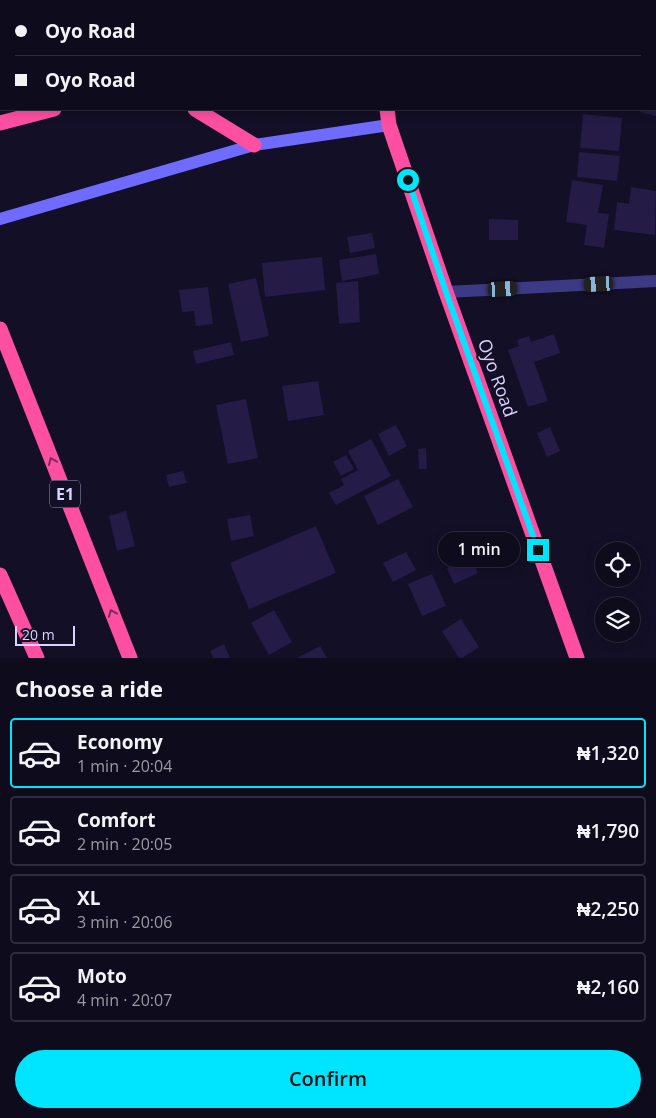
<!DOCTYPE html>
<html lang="en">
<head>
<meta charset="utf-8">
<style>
  :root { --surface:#0e0b1c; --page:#171425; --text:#f1f3f6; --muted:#9b9ba3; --line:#2e2b3b; --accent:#00e5ff }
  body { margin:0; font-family:"Open Sans",sans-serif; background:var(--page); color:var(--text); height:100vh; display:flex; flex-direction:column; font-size:19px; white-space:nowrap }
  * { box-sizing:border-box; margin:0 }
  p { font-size:16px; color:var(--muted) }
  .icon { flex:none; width:28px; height:28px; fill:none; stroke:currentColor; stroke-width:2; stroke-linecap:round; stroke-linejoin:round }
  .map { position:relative; height:658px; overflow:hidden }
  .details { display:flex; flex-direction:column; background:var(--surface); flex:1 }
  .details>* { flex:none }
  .banner { position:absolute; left:0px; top:0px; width:656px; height:110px; box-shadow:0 2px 12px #0003,0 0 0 1px var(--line); display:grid; align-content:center; height:110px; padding:0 15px; background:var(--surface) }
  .controls { position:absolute; left:595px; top:542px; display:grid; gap:10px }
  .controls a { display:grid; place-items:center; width:45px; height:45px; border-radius:50%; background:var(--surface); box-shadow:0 2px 12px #0003,0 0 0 1px var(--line); font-size:25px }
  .scale { position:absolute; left:15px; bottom:12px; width:60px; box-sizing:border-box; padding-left:5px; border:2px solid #d9d4ff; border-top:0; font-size:14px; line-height:18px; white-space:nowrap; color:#d9d4ff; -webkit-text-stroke:4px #130f26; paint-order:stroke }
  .end { position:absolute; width:22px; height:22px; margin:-11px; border:6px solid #00e5ff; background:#111; box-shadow:0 0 0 2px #111 }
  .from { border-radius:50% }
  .bubble { position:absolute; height:35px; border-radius:18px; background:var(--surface); box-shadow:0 2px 12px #0003,0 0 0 1px var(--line); font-size:16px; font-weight:600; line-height:35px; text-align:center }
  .car { position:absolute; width:15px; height:30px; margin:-15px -8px; border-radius:6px; box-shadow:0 0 4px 1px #0007; background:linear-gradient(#222 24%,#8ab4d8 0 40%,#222 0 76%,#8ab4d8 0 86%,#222 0) }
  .banner b { display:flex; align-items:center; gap:18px; height:48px; font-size:19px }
  .banner b+b { border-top:1px solid var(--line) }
  .banner i { width:12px; height:12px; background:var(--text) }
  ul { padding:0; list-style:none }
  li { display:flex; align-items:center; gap:15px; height:70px; margin:0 10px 8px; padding:0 5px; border:2px solid var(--line); border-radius:5px }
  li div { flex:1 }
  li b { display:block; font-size:19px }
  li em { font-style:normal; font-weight:600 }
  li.selected { border-color:var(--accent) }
  li>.icon { width:45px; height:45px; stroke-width:1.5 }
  h2 { padding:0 15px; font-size:22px; line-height:60px }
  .cta { display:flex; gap:10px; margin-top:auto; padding:10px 15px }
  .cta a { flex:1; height:58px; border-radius:30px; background:var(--accent); color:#111; font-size:20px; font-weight:600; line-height:58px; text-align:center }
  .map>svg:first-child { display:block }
  .building { fill:#241b47 }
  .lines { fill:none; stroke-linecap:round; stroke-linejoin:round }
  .street { stroke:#3d3a85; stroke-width:12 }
  .secondary { stroke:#6f6bff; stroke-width:12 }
  .highway { stroke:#ff4fa3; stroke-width:15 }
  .oneway { stroke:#7d2c5e }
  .route { stroke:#00e5ff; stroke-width:6 }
  .labels { text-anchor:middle; stroke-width:4.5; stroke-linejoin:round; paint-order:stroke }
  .shield { fill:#130f26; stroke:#9e99be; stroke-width:1 }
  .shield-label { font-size:16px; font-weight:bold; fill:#d9d4ff }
  .street-label { font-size:18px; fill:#d9d4ff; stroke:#130f26 }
</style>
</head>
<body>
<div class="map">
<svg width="656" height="658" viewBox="0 0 656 658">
  <rect width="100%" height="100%" fill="#130f26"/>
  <g class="building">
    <path d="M 641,109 L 656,109 L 656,116 L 640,112 Z"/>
    <path d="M 583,114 L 622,118 L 619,151 L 580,148 Z"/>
    <path d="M 579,152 L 620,156 L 617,181 L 577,177 Z"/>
    <path d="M 572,180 L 603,185 L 598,213 L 609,214 L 604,248 L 584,245 L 587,225 L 566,222 Z"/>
    <path d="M 631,187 L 656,191 L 655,235 L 614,230 L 617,202 L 629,204 Z"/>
    <path d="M 489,219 L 518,220 L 518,240 L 489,240 Z"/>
    <path d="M 372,233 L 375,248 L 350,253 L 347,237 Z"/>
    <path d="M 376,254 L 379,274 L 342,281 L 339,260 Z"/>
    <path d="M 322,257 L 325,290 L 265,297 L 262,263 Z"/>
    <path d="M 256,278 L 269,336 L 241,342 L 228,284 Z"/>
    <path d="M 358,281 L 360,322 L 339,324 L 336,283 Z"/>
    <path d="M 208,287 L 213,324 L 196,326 L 194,311 L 182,312 L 179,290 Z"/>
    <path d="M 554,334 L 560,353 L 534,362 L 548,401 L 528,407 L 508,350 L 519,346 L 517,340 L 529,336 L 531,342 Z"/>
    <path d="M 231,342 L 234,355 L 196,364 L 193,351 Z"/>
    <path d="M 318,381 L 324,415 L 288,421 L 282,386 Z"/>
    <path d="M 246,399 L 258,458 L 228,464 L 216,405 Z"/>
    <path d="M 396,425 L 407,446 L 389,456 L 378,434 Z"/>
    <path d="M 550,427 L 560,451 L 547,457 L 537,433 Z"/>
    <path d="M 371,439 L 391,476 L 336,505 L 329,493 L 344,485 L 341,479 L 358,470 L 348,451 Z"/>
    <path d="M 426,448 L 427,469 L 419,469 L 418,449 Z"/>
    <path d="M 346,455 L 354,469 L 341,476 L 333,462 Z"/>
    <path d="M 183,471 L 187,483 L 169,487 L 166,475 Z"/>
    <path d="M 398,479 L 413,507 L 378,525 L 364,496 Z"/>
    <path d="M 126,511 L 135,546 L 117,551 L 109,516 Z"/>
    <path d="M 250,515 L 254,536 L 231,541 L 227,519 Z"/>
    <path d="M 316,526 L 336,573 L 249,609 L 230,563 Z"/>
    <path d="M 406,552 L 416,570 L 393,582 L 383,563 Z"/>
    <path d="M 471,557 L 478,573 L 454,584 L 447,568 Z"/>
    <path d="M 432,574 L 446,606 L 422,616 L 408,584 Z"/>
    <path d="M 274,610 L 292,642 L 269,655 L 251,623 Z"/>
    <path d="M 461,619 L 479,647 L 462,658 L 459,658 L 442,631 Z"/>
    <path d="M 224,644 L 230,658 L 213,658 L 210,651 Z"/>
    <path d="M 320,646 L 327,658 L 297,658 Z"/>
  </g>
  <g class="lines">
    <g class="street">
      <path d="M 0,41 L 1,42"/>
      <path d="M 446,292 L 656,281"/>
    </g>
    <path class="secondary" d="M 0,219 L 254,145 L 389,125"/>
    <g class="highway">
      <path d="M 372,0 L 372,1"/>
      <path d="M 195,109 L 254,145"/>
      <path d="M 387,109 L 389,125 L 446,292 L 577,658"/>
      <path d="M 0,123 L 54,109"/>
      <path d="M 0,329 L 130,658"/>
      <path d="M 0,575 L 37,658"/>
    </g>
  </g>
  <defs><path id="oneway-chevron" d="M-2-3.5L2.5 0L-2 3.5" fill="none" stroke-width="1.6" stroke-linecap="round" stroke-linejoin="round" transform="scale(1.25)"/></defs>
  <g class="oneway">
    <use href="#oneway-chevron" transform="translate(52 461) rotate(-112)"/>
    <use href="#oneway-chevron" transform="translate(112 613) rotate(-112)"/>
  </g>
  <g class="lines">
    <path class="route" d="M 408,180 L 446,292 L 538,550"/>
  </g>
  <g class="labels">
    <rect class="shield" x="50" y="480.5" width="30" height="27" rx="4"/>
    <g class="shield-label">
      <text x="65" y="500">E1</text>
    </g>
    <g class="street-label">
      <text transform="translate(497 378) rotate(70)" y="6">Oyo Road</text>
    </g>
  </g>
</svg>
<div class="controls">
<a><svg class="icon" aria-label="locate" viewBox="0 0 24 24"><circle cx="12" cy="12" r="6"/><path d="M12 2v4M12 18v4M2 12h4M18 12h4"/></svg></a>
<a><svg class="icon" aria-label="layers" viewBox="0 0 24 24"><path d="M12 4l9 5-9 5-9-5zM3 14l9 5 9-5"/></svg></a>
</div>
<div class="scale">20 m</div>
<i class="end from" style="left:408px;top:180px"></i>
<i class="end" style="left:538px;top:550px"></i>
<div class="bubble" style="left:438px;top:532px;width:82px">1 min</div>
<i class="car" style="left:599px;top:284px;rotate:267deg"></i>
<i class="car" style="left:503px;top:289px;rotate:87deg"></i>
<div class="banner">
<b><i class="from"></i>Oyo Road</b>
<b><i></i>Oyo Road</b>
</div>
</div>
<section class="details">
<h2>Choose a ride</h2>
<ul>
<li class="selected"><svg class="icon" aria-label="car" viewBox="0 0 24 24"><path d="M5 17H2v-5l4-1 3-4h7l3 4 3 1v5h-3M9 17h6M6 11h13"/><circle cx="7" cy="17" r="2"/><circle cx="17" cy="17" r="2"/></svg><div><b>Economy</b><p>1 min · 20:04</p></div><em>₦1,320</em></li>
<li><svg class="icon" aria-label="car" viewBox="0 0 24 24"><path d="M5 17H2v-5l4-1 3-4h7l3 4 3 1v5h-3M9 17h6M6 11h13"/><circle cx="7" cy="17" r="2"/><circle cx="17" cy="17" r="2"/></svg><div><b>Comfort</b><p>2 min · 20:05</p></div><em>₦1,790</em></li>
<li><svg class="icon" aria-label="car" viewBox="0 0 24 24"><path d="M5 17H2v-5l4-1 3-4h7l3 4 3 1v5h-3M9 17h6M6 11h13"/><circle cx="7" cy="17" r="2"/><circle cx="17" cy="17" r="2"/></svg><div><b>XL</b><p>3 min · 20:06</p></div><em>₦2,250</em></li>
<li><svg class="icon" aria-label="car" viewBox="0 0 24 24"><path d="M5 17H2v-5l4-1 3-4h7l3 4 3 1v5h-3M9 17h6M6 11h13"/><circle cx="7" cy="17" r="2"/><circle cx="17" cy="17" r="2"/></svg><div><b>Moto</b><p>4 min · 20:07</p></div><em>₦2,160</em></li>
</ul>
<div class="cta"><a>Confirm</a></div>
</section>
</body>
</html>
